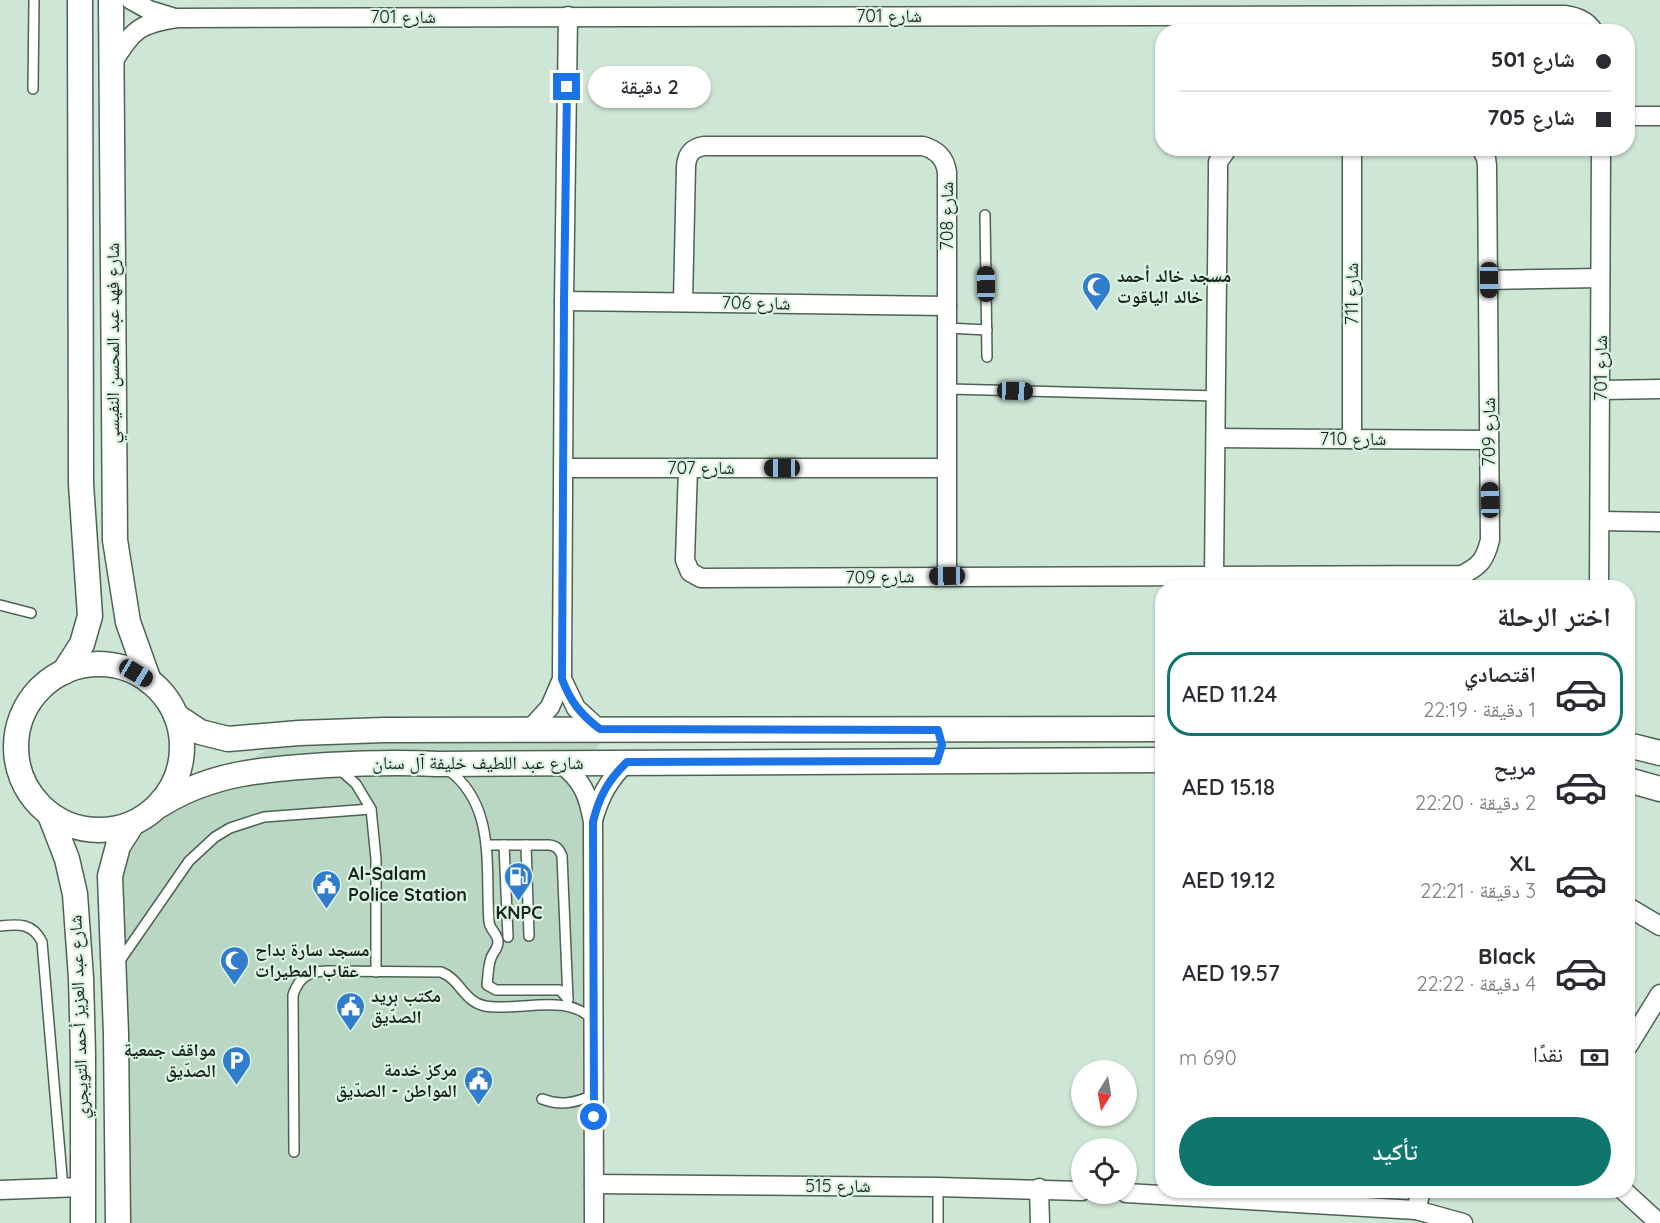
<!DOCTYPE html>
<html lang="ar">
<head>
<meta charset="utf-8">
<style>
  :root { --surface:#fff; --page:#f7f7f7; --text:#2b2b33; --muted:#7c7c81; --line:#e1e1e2; --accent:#0f766e }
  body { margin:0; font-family:Quicksand,"Noto Naskh Arabic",sans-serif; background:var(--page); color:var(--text); direction:rtl; height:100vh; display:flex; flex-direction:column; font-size:22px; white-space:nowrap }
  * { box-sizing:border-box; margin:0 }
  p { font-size:20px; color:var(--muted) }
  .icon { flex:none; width:33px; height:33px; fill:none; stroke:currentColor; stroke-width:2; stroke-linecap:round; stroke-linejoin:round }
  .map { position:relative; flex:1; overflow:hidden; direction:ltr }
  .drawer { position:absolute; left:1155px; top:580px; width:480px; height:618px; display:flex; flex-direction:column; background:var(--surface); border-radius:24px; box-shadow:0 2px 4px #0004; direction:rtl }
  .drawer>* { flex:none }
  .banner { position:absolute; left:1155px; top:24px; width:480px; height:132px; border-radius:24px; box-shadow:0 2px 4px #0004; direction:rtl; display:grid; align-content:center; height:132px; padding:0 24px; background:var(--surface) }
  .needle { width:39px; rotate:191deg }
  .fabs { position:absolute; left:1071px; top:1060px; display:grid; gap:12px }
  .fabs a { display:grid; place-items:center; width:66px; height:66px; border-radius:50%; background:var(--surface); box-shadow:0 2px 4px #0004; font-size:30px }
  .end { position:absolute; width:27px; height:27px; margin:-14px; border:8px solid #1a73e8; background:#fff; box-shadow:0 0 0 3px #fff }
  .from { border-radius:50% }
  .bubble { position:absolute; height:42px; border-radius:21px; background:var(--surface); box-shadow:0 2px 4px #0004; font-size:20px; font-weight:600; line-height:42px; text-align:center; direction:rtl }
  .car { position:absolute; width:18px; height:36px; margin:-18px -9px; border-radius:8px; box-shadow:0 0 4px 2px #0007; background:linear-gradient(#222 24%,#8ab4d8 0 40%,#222 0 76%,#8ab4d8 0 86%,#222 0) }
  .banner b { display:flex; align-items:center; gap:21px; height:57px; font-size:22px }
  .banner b+b { border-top:2px solid var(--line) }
  .banner i { width:15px; height:15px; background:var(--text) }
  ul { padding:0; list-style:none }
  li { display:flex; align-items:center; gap:18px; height:84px; margin:0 12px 9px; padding:0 12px; border:3px solid transparent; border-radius:24px }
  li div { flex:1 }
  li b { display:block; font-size:22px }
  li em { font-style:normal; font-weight:600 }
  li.current { border-color:var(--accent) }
  li>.icon { width:54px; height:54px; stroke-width:1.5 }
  h2 { padding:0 24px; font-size:27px; line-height:72px }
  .pay { display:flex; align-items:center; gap:15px; height:66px; padding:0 24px; font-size:22px }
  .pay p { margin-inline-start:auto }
  .cta { display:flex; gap:12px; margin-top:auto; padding:12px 24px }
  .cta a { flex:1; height:69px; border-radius:36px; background:var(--accent); color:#fff; font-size:24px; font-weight:600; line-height:69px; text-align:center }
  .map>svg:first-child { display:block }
  .built { fill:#bad7c3 }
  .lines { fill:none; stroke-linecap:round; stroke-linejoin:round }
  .lane-casing { stroke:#4e6254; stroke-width:12 }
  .street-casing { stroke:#4e6254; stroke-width:21 }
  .secondary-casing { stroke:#4e6254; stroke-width:27 }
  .lane { stroke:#fff; stroke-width:9 }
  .street { stroke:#fff; stroke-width:18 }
  .secondary { stroke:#fff; stroke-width:24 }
  .route { stroke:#1a73e8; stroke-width:8 }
  .labels { text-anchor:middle; stroke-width:4.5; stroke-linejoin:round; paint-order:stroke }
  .street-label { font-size:18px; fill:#19221c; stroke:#dbf3e3 }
  .poi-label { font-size:18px; font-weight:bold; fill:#19221c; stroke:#dbf3e3; text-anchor:start }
</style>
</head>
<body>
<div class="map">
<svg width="1660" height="1223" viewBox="0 0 1660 1223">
  <rect width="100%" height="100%" fill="#cee6d5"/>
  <path class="built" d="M 458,740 L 601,740 L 581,783 L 588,797 L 593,1223 L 118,1223 L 119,895 L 126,860 L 145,829 L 180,801 L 272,747 Z"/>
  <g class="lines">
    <defs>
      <g id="lane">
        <path d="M 33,89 L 34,0"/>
        <path d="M 985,215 L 987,357"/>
        <path d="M 948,328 L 987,330"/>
        <path d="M 948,389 L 1217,396"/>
        <path d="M 0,605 L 31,613"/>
        <path d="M 338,768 L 356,784 L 371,809 L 376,859 L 376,972"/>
        <path d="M 447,769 C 497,805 485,868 489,922 C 490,930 498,934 498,942 C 498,949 493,952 491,958 C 488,966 488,977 487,985 L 496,990 L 560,990 L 568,999"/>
        <path d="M 486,845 L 549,845 C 557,846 559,849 562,856 L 568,1000"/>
        <path d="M 504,845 L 508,937"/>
        <path d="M 526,845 L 529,936"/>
        <path d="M 0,926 C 19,924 33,923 42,942 L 63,1188"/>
        <path d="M 119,962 L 189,861 L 215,837 L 230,828 L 264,817 L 371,809"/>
        <path d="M 542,1099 C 561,1106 575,1103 593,1095"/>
        <path d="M 294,1152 L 293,995 C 299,977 309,971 327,971 L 441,972 C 460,979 464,1002 485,1006 C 518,1012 567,992 593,1020"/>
        <path d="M 938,1223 L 938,1187"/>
      </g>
      <g id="street">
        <path d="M 131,0 L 149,10 L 172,17"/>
        <path d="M 111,65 C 133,31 136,24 177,18 L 1564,15 C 1577,17 1587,20 1594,32"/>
        <path d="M 1628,116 L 1660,116"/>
        <path d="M 1228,148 L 1218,162 L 1218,173 L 1214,576 L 1462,575 C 1480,566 1485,560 1490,540 L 1487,166 L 1486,158 L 1481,148"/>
        <path d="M 1489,280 L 1600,278"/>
        <path d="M 564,301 L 947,306"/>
        <path d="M 683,302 L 686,166 C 687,154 692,148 704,146 L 923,146 C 937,150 945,158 947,172 L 947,576"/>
        <path d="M 1601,390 L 1660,389"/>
        <path d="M 1216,438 L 1489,440"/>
        <path d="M 1352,439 L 1352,148"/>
        <path d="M 564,468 L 946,468"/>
        <path d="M 688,468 L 685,560 L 690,572 L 701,578 L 1214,576"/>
        <path d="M 1600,521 L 1660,522"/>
        <path d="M 1599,588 L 1601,148"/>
        <path d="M 562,679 L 576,708 L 600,730"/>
        <path d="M 529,730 L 550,707 L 562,679 L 564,301 L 568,16"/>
        <path d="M 560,763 C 583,781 588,794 593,822 L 594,1223"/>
        <path d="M 593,820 C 600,796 609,779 627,762"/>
        <path d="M 1628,907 L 1660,926"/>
        <path d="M 1628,1046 L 1660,994"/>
        <path d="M 594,1184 L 938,1187 L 1082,1191"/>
        <path d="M 1039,1188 L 1040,1223"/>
        <path d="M 0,1190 L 82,1187"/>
        <path d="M 1624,1191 L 1659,1223"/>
        <path d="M 1126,1193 L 1416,1210 L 1463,1223"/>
        <path d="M 1416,1210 L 1421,1191"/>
      </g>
      <g id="secondary">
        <path d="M 111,0 L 115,540 L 128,622 L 149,681"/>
        <circle cx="99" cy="747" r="83"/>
        <path d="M 64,672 L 82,644 L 90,616 L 81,484 L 80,0"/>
        <path d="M 176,716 L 200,732 L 228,739 L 299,733 L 384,730 L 1162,729"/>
        <path d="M 1628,745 L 1660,753"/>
        <path d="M 1628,780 L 1660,789"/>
        <path d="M 160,805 C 213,772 266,769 327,765 C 364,763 400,762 437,764 L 1162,760"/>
        <path d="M 50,815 L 67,859 L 75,894 L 81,978 L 83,1054 L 83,1223"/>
        <path d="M 118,1223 L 116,1034 L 110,876 L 118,846 L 132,824"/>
      </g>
    </defs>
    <use href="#lane" class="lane-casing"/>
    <use href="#street" class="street-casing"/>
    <use href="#secondary" class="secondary-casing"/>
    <use href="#lane" class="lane"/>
    <use href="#street" class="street"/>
    <use href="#secondary" class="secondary"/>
  </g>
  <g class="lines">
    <path class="route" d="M 567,87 L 564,301 L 562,679 C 570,701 581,715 600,729 L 938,730 L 942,745 L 937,761 L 627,762 C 608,780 599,797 593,822 L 594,1117"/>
  </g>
  <defs>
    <symbol id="mosque-pin" viewBox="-11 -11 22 30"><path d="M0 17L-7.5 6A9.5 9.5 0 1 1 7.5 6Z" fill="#307ccd" stroke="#dbf3e3"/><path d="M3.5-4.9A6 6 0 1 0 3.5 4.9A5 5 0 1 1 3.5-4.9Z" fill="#fff"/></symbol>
    <symbol id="fuel-pin" viewBox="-11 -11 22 30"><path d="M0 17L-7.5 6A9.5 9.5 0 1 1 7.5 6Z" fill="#307ccd" stroke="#dbf3e3"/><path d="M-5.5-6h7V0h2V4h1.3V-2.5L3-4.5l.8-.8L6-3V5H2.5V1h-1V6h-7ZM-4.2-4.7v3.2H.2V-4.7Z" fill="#fff"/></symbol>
    <symbol id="civic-pin" viewBox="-11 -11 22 30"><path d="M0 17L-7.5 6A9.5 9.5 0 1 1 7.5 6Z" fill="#307ccd" stroke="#dbf3e3"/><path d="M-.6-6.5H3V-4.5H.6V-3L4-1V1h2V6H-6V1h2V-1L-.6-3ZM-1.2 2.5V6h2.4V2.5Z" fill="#fff"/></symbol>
    <symbol id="parking-pin" viewBox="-11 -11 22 30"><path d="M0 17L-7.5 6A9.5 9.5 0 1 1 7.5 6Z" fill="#307ccd" stroke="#dbf3e3"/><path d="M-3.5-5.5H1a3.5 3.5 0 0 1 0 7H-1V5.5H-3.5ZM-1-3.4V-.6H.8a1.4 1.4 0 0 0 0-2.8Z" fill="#fff"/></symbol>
  </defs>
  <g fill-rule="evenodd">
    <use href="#mosque-pin" x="1080" y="270" width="33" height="45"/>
    <use href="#fuel-pin" x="502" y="860" width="33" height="45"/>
    <use href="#civic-pin" x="310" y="868" width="33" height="45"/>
    <use href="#mosque-pin" x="218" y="944" width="33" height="45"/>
    <use href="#civic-pin" x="334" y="990" width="33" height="45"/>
    <use href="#parking-pin" x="220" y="1044" width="33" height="45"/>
    <use href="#civic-pin" x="462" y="1064" width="33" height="45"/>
  </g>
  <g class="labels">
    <g class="street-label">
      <text x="889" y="22">شارع 701</text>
      <text x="403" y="23">شارع 701</text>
      <text transform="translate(947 216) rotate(-90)" y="6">شارع 708</text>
      <text transform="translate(1352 294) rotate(-90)" y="6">شارع 711</text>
      <text transform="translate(756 303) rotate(1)" y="6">شارع 706</text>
      <text transform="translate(113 343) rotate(-90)" y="6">شارع فهد عبد المحسن النفيسي</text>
      <text transform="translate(1601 368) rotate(-90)" y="6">شارع 701</text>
      <text transform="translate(1489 432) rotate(-90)" y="6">شارع 709</text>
      <text x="1353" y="445">شارع 710</text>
      <text x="701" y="474">شارع 707</text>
      <text transform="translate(880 577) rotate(-1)" y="6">شارع 709</text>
      <text x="478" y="769">شارع عبد اللطيف خليفة آل سنان</text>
      <text transform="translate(79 1017) rotate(-92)" y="6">شارع عبد العزيز أحمد التويجري</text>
      <text x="838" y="1192">شارع 515</text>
    </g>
    <g class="poi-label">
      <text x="1117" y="282">مسجد خالد أحمد<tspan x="1117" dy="21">خالد الياقوت</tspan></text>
      <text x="348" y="880">Al-Salam<tspan x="348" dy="21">Police Station</tspan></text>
      <text x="519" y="919" text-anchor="middle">KNPC</text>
      <text x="255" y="956">مسجد سارة بداح<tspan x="255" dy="21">عقاب المطيرات</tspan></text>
      <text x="371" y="1002">مكتب بريد<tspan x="371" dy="21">الصدّيق</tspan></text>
      <text x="216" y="1056" text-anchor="end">مواقف جمعية<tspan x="216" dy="21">الصدّيق</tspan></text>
      <text x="457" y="1076" text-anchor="end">مركز خدمة<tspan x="457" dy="21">المواطن - الصدّيق</tspan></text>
    </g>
  </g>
</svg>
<div class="fabs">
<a><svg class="needle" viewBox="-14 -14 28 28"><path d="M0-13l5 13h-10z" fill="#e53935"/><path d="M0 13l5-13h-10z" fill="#7c7c81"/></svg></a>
<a><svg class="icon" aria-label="locate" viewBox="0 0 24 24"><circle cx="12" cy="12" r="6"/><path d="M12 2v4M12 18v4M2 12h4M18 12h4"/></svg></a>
</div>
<i class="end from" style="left:594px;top:1117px"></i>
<i class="end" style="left:567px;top:87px"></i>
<div class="bubble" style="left:588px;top:66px;width:123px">2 دقيقة</div>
<i class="car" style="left:1489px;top:280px;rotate:180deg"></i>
<i class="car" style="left:986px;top:284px;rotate:359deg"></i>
<i class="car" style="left:1015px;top:391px;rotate:92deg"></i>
<i class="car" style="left:782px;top:468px;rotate:270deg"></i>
<i class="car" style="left:1490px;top:500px;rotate:359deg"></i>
<i class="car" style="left:947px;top:576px;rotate:269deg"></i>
<i class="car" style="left:136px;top:673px;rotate:121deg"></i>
<div class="banner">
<b><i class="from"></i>شارع 501</b>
<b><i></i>شارع 705</b>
</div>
<section class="drawer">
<h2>اختر الرحلة</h2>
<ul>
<li class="current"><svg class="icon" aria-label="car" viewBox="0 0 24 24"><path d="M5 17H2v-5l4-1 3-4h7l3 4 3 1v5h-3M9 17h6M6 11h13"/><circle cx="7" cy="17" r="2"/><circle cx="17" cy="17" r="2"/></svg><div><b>اقتصادي</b><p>1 دقيقة · 22:19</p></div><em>AED 11.24</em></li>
<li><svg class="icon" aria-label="car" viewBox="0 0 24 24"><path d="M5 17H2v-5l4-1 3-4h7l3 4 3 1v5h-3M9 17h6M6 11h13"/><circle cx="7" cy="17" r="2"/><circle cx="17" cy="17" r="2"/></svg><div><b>مريح</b><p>2 دقيقة · 22:20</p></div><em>AED 15.18</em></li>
<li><svg class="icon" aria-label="car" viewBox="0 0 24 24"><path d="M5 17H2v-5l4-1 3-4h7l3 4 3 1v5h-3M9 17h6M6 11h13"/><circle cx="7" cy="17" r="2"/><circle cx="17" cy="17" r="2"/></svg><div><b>XL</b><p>3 دقيقة · 22:21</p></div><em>AED 19.12</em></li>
<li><svg class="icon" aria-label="car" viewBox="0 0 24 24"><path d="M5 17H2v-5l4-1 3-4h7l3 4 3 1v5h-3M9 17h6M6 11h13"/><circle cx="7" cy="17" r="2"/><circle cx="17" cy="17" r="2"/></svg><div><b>Black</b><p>4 دقيقة · 22:22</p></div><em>AED 19.57</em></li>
</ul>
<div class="pay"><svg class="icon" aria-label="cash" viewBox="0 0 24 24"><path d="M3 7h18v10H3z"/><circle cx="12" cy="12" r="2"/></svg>نقدًا<p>690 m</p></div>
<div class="cta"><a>تأكيد</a></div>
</section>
</div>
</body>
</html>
